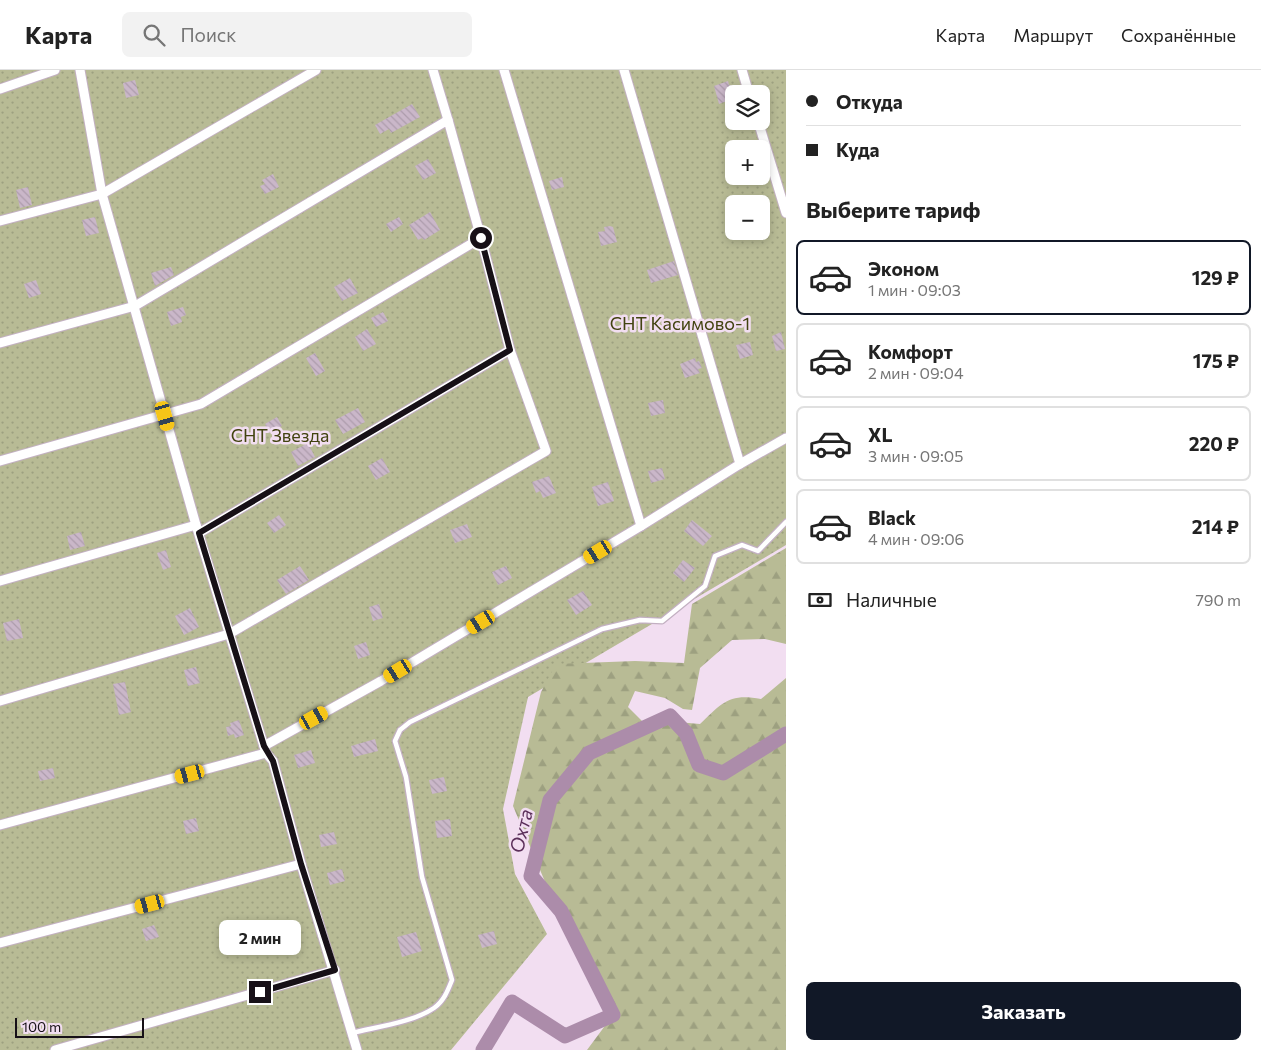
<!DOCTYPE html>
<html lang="ru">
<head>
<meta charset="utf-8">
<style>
  :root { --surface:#fff; --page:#f2f2f2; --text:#222; --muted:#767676; --line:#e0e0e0; --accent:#111827 }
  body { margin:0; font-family:Commissioner,sans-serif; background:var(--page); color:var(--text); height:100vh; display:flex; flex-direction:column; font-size:19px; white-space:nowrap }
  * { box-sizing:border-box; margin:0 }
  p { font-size:16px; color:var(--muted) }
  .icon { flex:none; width:28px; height:28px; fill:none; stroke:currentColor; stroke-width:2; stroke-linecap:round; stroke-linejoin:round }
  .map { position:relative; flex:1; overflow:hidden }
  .side { display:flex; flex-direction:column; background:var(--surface); width:475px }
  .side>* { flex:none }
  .top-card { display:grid; align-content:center; height:110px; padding:0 20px; background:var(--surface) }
  .tools { position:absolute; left:725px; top:15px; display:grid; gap:10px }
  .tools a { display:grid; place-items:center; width:45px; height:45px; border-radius:8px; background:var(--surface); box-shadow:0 2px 8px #0003; font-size:25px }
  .scale { position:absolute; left:15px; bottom:12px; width:129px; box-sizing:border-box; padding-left:5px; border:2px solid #171017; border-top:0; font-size:14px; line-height:18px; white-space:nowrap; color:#171017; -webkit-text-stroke:4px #f2def1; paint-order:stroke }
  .end { position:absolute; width:22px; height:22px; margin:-11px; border:6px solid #171017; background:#fff; box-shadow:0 0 0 2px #fff }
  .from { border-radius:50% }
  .bubble { position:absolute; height:35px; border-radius:8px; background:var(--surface); box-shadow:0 2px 8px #0003; font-size:16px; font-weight:700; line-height:35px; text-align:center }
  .car { position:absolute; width:15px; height:30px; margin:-15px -8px; border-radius:6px; box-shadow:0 0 4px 1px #0007; background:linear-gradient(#f5c518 24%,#345 0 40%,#f5c518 0 76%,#345 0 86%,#f5c518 0) }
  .top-card b { display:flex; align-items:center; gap:18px; height:48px; font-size:19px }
  .top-card b+b { border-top:1px solid var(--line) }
  .top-card i { width:12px; height:12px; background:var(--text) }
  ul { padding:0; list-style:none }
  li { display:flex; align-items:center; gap:15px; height:75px; margin:0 10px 8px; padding:0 10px; border:2px solid var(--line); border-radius:8px }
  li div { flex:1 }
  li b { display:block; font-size:19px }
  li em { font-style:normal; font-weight:700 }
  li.active { border-color:var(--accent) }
  li>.icon { width:45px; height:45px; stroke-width:1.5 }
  h2 { padding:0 20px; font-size:22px; line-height:60px }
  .pay { display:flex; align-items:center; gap:12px; height:55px; padding:0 20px; font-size:19px }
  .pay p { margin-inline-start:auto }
  .button { display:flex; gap:10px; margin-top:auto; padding:10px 20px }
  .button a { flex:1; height:58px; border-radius:8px; background:var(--accent); color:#fff; font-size:20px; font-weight:700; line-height:58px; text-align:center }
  header { display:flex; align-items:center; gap:30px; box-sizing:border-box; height:70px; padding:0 25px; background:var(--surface); border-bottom:1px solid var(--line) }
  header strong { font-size:24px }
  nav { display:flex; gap:28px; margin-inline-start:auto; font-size:18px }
  .search { width:350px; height:45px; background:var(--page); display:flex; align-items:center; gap:12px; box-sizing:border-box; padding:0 18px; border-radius:8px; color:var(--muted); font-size:19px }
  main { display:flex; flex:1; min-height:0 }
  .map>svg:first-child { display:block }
  .grass { fill:url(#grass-dots); fill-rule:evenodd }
  .forest { fill:url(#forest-firs) }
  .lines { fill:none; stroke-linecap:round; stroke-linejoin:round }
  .river { stroke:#ac8caa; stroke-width:15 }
  .building { fill:url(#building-back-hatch) }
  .service-casing { stroke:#c3b0c2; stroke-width:7 }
  .minor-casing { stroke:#c3b0c2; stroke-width:11 }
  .service { stroke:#fff; stroke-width:4.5 }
  .minor { stroke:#fff; stroke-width:9 }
  .route { stroke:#171017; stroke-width:6 }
  .labels { text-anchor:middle; stroke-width:5; stroke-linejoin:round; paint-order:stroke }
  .park-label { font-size:18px; fill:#424310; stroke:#f2def1 }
  .water-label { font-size:19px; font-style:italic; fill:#5c305b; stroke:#f2def1 }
</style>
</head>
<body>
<header>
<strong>Карта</strong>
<div class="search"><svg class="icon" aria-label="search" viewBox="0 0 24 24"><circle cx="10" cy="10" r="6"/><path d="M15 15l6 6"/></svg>Поиск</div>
<nav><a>Карта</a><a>Маршрут</a><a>Сохранённые</a></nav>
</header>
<main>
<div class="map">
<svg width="786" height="980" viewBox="0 0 786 980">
  <defs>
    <pattern id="grass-dots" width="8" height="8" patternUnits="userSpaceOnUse" patternTransform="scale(1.25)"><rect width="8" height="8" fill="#b8bb95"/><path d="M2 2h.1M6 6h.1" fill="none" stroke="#9da080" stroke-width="1.8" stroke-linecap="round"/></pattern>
    <pattern id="forest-firs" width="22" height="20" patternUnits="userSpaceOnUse" patternTransform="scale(1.25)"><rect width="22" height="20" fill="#b8bb95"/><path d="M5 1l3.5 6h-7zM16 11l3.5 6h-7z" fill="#9da080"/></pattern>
    <pattern id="building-back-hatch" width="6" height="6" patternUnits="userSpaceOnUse" patternTransform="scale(1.25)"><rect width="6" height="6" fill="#cab7c9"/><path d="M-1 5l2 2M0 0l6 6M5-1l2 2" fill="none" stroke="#ad9cac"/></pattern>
  </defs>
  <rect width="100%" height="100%" fill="#f2def1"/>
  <path class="grass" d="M 0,0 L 786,0 L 786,475 L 528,627 L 503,739 L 515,804 L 547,864 L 451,980 L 0,980 ZM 734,24 L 761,24 L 761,51 L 734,51 ZM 734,79 L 761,79 L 761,106 L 734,106 ZM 734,134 L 761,134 L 761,161 L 734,161 Z"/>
  <path class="forest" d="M 786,478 L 786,574 L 765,569 L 732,570 L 700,598 L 692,640 L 683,639 L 665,628 L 635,621 L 628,637 L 644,653 L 663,643 L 677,652 L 700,654 C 722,633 729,623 761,629 L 786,608 L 786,980 L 587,980 L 613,945 L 605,917 L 565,859 L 513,736 L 541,622 L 556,594 L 635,591 L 684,593 L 692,534 Z"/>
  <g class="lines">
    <path class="river" d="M 483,980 L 512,932 L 565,966 L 613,945 L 561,841 L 531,806 L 550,730 L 589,683 L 670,646 L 686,663 L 699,695 L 723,703 L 786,664"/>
  </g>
  <g class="building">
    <path d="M 135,10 L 139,25 L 126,28 L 123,13 Z"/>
    <path d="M 728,11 L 729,15 L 733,16 L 730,20 L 732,25 L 726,27 L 727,31 L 719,34 L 714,16 Z"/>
    <path d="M 412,34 L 420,47 L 391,63 L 389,59 L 380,64 L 375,55 Z"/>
    <path d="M 428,89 L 436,103 L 423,110 L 415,96 Z"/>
    <path d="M 273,104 L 279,117 L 265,124 L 260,116 L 265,114 L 262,110 Z"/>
    <path d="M 562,107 L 564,117 L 552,120 L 549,111 Z"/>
    <path d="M 28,117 L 32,135 L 20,138 L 16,120 Z"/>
    <path d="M 430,142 L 440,160 L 424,170 L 422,168 L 418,170 L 409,155 Z"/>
    <path d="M 95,147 L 99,163 L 86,166 L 82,150 Z"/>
    <path d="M 399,147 L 403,154 L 391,162 L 386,154 Z"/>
    <path d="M 610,156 L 613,157 L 617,172 L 601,176 L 598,162 L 605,161 L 604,157 Z"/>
    <path d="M 674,191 L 678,205 L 651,213 L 647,200 Z"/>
    <path d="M 171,197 L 174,205 L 155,216 L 151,203 Z"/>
    <path d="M 350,208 L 358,223 L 342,231 L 334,217 Z"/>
    <path d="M 36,210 L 41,224 L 29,228 L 24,214 Z"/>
    <path d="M 183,237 L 186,245 L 181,247 L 182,252 L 171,256 L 167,242 Z"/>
    <path d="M 383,242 L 388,251 L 376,257 L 371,248 Z"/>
    <path d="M 367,259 L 376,274 L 363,281 L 355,267 Z"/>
    <path d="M 781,262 L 785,279 L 776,281 L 772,266 Z"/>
    <path d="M 750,272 L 753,285 L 740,289 L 736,275 Z"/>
    <path d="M 315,283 L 325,301 L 316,306 L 306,288 Z"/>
    <path d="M 695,288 L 696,292 L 699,291 L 702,298 L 698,299 L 700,303 L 685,308 L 680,294 Z"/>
    <path d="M 663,330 L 665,343 L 651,346 L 648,333 Z"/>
    <path d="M 358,338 L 365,352 L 343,364 L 335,350 Z"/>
    <path d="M 277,347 L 282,356 L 269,363 L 265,354 Z"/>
    <path d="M 308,373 L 315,387 L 298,396 L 291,382 Z"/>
    <path d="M 382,388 L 390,402 L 376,410 L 368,396 Z"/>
    <path d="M 662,398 L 665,409 L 651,413 L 648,401 Z"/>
    <path d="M 549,406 L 556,423 L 543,428 L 540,421 L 536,423 L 532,412 Z"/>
    <path d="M 608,412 L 614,431 L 598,436 L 592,417 Z"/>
    <path d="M 279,445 L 286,455 L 274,463 L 267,453 Z"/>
    <path d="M 692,450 L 712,466 L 703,476 L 684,461 Z"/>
    <path d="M 467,454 L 472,467 L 455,473 L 450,460 Z"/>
    <path d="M 81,462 L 85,476 L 70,480 L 67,466 Z"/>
    <path d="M 166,480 L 171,497 L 163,500 L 157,483 Z"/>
    <path d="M 683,490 L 695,498 L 684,512 L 673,503 Z"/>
    <path d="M 300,496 L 309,510 L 286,524 L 277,510 Z"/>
    <path d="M 506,496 L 512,508 L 498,515 L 492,502 Z"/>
    <path d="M 583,521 L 592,535 L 576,545 L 567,530 Z"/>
    <path d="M 379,534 L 383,548 L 373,551 L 369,537 Z"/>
    <path d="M 190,538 L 199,557 L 184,565 L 175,546 Z"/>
    <path d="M 19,549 L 23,568 L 7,571 L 3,553 Z"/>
    <path d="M 366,572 L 370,585 L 358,589 L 354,576 Z"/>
    <path d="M 196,597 L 200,613 L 188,616 L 184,600 Z"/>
    <path d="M 125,612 L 131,642 L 119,645 L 113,614 Z"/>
    <path d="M 239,650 L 244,665 L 235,668 L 234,664 L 228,666 L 226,657 L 231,656 L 230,653 Z"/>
    <path d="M 375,669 L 378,681 L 354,687 L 351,676 Z"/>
    <path d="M 311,680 L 315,693 L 298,698 L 294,685 Z"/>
    <path d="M 53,698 L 55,708 L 40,711 L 38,701 Z"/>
    <path d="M 444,707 L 447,721 L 432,724 L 429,710 Z"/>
    <path d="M 196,748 L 199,761 L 186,764 L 183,751 Z"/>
    <path d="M 450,749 L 452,766 L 437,768 L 435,751 Z"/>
    <path d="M 334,762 L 337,774 L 321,777 L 319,765 Z"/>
    <path d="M 342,799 L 345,811 L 330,815 L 327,803 Z"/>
    <path d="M 154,855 L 159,867 L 146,871 L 142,859 Z"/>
    <path d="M 494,861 L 497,874 L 482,878 L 478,865 Z"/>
    <path d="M 416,862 L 422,881 L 402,887 L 397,867 Z"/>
  </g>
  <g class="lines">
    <defs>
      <path id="service" d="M 352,963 C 376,957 414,952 434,938 C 444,931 448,920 452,910 L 422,807 L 406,707 L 395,671 L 400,660 L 410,652 L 602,559 L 640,550 L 662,551 L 705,516 L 715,486 L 742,475 L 758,481 L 786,452"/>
      <g id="minor">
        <path d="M 80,0 L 102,124 L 196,455 L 266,683 L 273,691 L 301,794 L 357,980"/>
        <path d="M 433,0 L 448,50"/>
        <path d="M 624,0 L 740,394 L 641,456"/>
        <path d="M 742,0 L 749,24"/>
        <path d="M 0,19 L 55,0"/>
        <path d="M 758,51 L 786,143"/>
        <path d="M 0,151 L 102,124 L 316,0"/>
        <path d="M 481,168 L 510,280"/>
        <path d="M 0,273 L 135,236 L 448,50 L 481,168 L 201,334 L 0,391"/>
        <path d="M 740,394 L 786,368"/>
        <path d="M 0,511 L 196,455"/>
        <path d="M 0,631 L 229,564 L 546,381 L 510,280 L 199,463"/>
        <path d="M 264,676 L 381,611 L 641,456 L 504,0"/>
        <path d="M 0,755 L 266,683"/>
        <path d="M 0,873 L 301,794"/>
        <path d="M 55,980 L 335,900"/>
      </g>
    </defs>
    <use href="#service" class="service-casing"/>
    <use href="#minor" class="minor-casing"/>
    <use href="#service" class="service"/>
    <use href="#minor" class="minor"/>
  </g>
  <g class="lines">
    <path class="route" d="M 260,922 L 335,900 L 301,794 L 273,691 L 264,676 L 199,463 L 510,280 L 481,168"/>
  </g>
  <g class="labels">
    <g class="park-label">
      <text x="680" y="260">СНТ Касимово-1</text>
      <text x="280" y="372">СНТ Звезда</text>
    </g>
    <g class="water-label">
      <text transform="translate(521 761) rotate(-76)" y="7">Охта</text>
    </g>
  </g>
</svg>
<div class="tools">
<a><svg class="icon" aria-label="layers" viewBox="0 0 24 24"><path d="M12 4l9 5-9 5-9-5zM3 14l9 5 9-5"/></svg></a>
<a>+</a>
<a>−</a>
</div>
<div class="scale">100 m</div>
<i class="end from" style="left:481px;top:168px"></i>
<i class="end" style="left:260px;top:922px"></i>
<div class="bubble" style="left:219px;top:850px;width:82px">2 мин</div>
<i class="car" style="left:165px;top:346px;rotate:164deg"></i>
<i class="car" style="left:598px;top:482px;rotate:239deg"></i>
<i class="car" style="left:481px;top:552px;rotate:239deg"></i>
<i class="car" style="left:398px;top:601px;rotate:239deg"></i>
<i class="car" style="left:314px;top:648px;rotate:61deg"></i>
<i class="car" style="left:190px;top:704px;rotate:255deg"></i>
<i class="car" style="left:150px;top:834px;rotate:255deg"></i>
</div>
<section class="side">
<div class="top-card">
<b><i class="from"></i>Откуда</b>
<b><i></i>Куда</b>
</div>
<h2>Выберите тариф</h2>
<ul>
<li class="active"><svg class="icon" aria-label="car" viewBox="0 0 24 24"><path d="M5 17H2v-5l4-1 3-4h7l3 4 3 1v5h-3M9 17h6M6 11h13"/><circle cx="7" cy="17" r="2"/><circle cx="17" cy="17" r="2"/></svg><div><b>Эконом</b><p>1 мин · 09:03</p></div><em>129 ₽</em></li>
<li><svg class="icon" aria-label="car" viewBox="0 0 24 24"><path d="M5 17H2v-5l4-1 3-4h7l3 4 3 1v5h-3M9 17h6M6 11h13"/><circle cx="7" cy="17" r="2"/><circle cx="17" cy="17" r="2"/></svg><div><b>Комфорт</b><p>2 мин · 09:04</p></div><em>175 ₽</em></li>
<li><svg class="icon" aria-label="car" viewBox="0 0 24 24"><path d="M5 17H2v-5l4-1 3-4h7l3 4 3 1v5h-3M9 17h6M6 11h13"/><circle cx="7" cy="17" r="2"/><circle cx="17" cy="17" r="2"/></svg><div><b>XL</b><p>3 мин · 09:05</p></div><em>220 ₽</em></li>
<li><svg class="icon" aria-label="car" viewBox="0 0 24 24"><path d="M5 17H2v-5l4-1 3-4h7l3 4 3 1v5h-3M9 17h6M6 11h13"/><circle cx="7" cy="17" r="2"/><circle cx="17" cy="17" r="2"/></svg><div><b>Black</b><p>4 мин · 09:06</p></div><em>214 ₽</em></li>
</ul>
<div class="pay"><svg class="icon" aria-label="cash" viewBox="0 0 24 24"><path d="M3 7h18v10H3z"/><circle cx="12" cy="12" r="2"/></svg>Наличные<p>790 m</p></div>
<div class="button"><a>Заказать</a></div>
</section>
</main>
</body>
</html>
